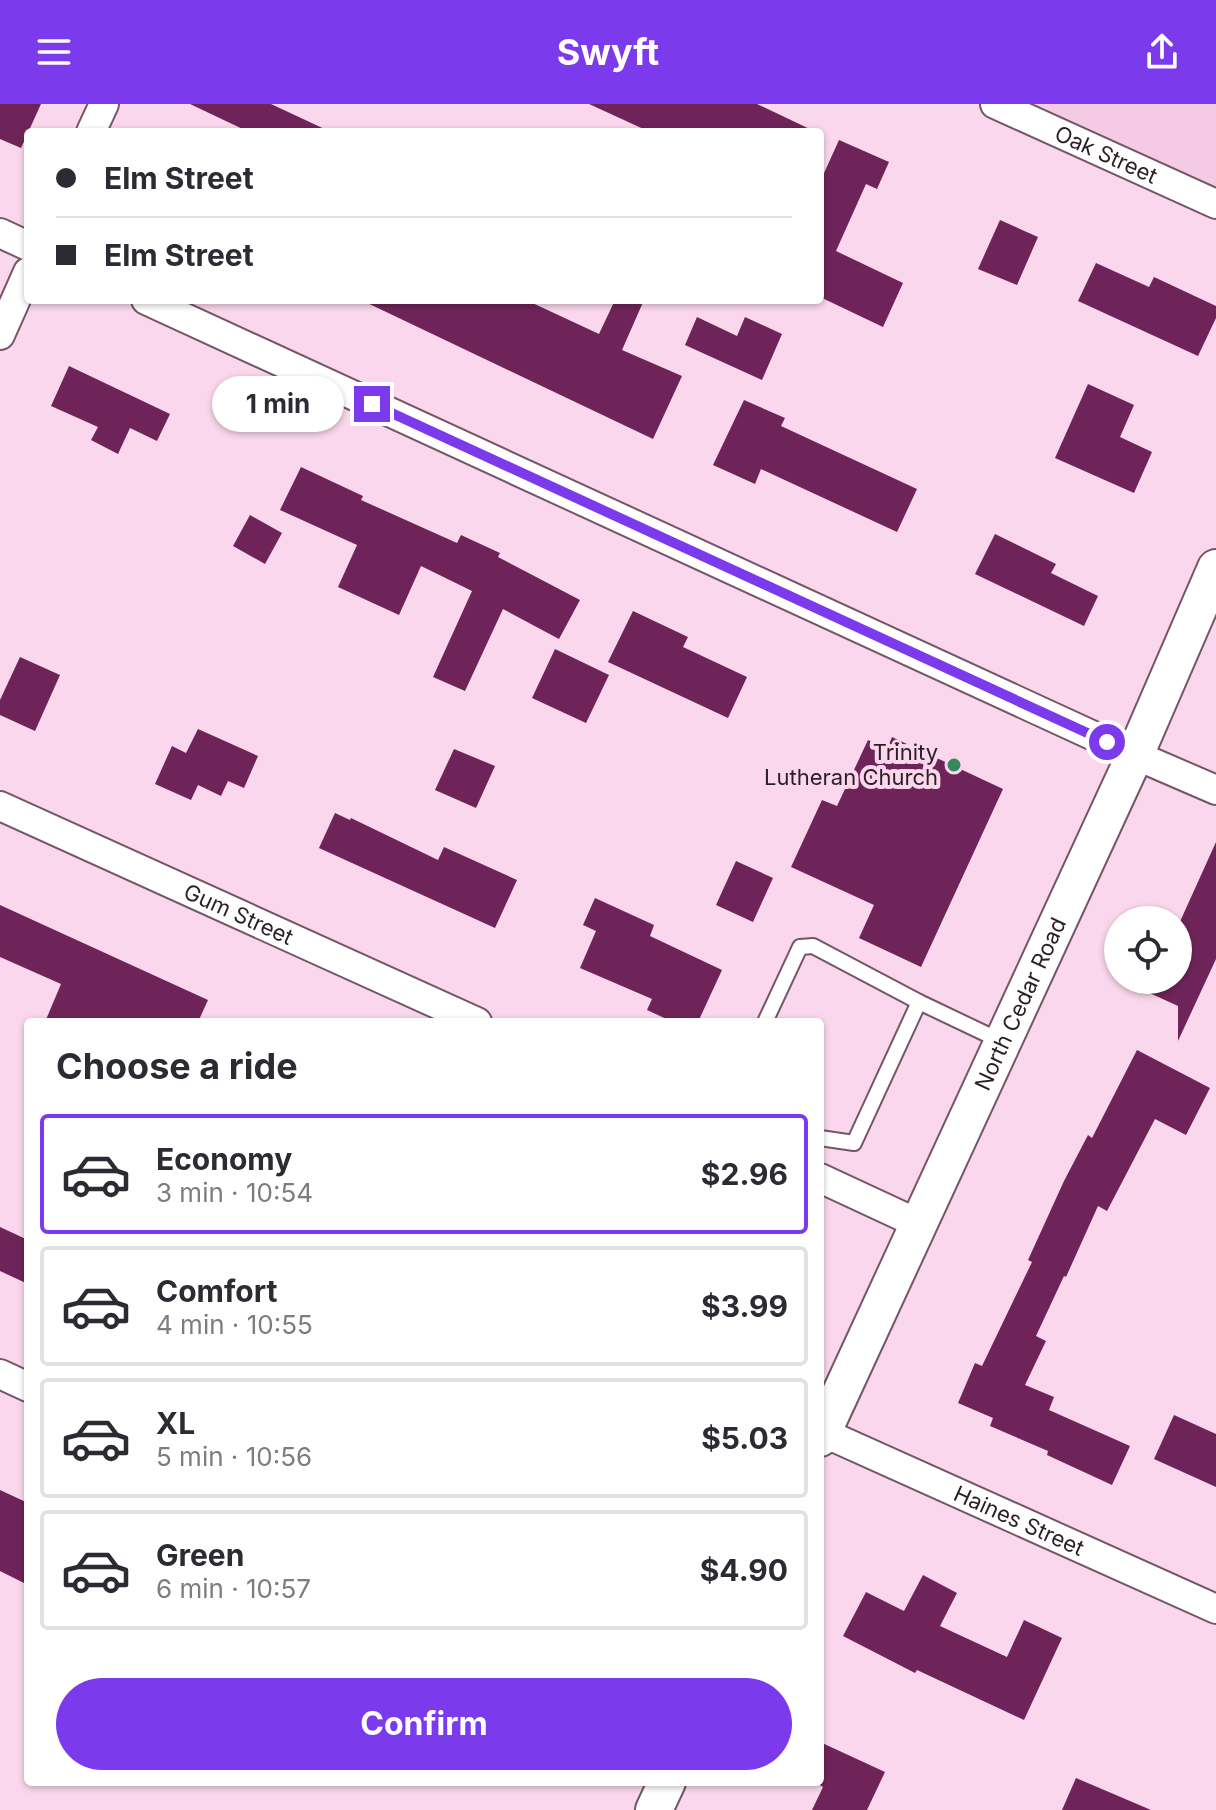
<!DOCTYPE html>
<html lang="en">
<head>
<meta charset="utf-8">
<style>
  :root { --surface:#fff; --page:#f7f7f7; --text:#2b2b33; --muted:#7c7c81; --line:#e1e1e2; --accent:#7c3aed }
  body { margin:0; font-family:Inter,sans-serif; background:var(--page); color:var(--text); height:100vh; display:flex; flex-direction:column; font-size:30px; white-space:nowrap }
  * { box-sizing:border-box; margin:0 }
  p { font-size:26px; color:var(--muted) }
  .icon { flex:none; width:44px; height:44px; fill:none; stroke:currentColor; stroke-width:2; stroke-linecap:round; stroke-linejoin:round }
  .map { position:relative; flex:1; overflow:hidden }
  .drawer { position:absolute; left:24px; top:914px; width:800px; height:768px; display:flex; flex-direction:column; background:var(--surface); border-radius:8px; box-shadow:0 2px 6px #0004 }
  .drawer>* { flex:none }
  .hud { position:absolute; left:24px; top:24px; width:800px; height:176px; border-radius:8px; box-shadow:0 2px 6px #0004; display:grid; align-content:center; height:176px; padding:0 32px; background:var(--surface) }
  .controls { position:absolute; left:1104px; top:802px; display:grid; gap:16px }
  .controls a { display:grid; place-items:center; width:88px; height:88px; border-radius:50%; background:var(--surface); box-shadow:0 2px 6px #0004; font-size:40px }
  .end { position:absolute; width:36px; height:36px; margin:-18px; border:10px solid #7c3aed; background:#fff; box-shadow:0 0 0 4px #fff }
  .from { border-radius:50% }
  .bubble { position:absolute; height:56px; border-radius:28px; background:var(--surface); box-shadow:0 2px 6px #0004; font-size:26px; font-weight:700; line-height:56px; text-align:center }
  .hud b { display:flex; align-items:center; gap:28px; height:76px; font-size:30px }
  .hud b+b { border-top:2px solid var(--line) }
  .hud i { width:20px; height:20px; background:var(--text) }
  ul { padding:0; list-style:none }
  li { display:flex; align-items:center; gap:24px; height:120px; margin:0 16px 12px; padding:0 16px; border:4px solid var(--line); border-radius:8px }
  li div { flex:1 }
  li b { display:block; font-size:30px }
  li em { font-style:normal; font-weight:700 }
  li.active { border-color:var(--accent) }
  li>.icon { width:72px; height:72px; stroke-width:1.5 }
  h2 { padding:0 32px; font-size:36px; line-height:96px }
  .action { display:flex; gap:16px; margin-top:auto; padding:16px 32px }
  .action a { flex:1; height:92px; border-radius:48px; background:var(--accent); color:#fff; font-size:32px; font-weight:700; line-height:92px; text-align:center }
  header { display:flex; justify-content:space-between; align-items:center; height:104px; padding:0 32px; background:var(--accent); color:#fff; font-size:36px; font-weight:700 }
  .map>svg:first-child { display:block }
  .built { fill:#f4cae4 }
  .building { fill:#6f2459 }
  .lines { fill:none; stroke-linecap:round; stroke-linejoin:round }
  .service-casing { stroke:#735668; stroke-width:18 }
  .minor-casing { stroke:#735668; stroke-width:32 }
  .tertiary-casing { stroke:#735668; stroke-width:40 }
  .service { stroke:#fff; stroke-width:14 }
  .minor { stroke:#fff; stroke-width:28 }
  .tertiary { stroke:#fff; stroke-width:36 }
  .route { stroke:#7c3aed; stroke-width:10 }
  .poi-dot { fill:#35895b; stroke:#fad7ec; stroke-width:3 }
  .labels { text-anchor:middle; stroke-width:8; stroke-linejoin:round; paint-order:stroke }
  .street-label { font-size:22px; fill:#2b1e26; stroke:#fad7ec }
  .poi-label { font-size:22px; fill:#2b1e26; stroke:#fad7ec; text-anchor:end }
</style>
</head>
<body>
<header><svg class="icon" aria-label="menu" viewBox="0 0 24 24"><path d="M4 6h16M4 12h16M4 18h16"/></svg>Swyft<svg class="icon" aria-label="share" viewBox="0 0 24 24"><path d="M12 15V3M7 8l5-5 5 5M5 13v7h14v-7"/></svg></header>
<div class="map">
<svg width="1216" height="1706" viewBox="0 0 1216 1706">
  <rect width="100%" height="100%" fill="#fad7ec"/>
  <path class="built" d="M 1002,0 L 1216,0 L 1216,96 Z"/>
  <g class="building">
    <path d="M 0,0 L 41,0 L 21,44 L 0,35 Z"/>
    <path d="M 190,0 L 271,0 L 331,28 L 249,28 Z"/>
    <path d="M 589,0 L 757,0 L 816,28 L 650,28 Z"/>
    <path d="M 839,36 L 889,58 L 877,85 L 866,80 L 836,147 L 903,179 L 883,223 L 820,193 L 820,78 Z"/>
    <path d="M 1000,116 L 1038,133 L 1017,181 L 978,165 Z"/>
    <path d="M 1096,159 L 1149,183 L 1154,173 L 1216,202 L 1216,214 L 1198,252 L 1078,197 Z"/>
    <path d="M 361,196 L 526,196 L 599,230 L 615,196 L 644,196 L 622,246 L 682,272 L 653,335 Z"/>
    <path d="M 697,213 L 737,232 L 745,213 L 782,230 L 762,276 L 685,241 Z"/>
    <path d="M 69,262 L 170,310 L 157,337 L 130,324 L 118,350 L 91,336 L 98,323 L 51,302 Z"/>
    <path d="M 1088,280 L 1134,301 L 1120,333 L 1152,348 L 1134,389 L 1055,354 Z"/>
    <path d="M 744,296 L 785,314 L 781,322 L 917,385 L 897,428 L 761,365 L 755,380 L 713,361 Z"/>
    <path d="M 301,363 L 363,392 L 361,396 L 457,439 L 461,431 L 500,449 L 498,453 L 580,496 L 559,535 L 503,505 L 465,587 L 433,573 L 472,487 L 421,462 L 399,511 L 338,483 L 357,441 L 280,406 Z"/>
    <path d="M 250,411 L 282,429 L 265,460 L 233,442 Z"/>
    <path d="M 995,430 L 1056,460 L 1051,469 L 1098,492 L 1084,522 L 975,470 Z"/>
    <path d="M 633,507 L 688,533 L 683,543 L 747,573 L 728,614 L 608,558 Z"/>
    <path d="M 555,545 L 609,571 L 586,619 L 532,594 Z"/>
    <path d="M 20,553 L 60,571 L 35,627 L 0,611 L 0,596 Z"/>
    <path d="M 198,625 L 258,652 L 244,684 L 228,677 L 221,692 L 198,681 L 191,696 L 155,680 L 172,642 L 186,649 Z"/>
    <path d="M 892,633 L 1003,685 L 921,863 L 859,834 L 874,801 L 791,763 L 822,696 L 837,702 L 868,636 L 887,645 Z"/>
    <path d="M 454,645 L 495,662 L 476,704 L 435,686 Z"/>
    <path d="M 335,709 L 350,716 L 351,714 L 438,756 L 444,743 L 517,776 L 495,824 L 319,744 Z"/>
    <path d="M 1216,738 L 1216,855 L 1178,937 L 1178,902 L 1121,876 L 1178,876 L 1178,822 Z"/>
    <path d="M 736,757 L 773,774 L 753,818 L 716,801 Z"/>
    <path d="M 595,794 L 654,821 L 650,832 L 722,866 L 698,918 L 673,918 L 647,906 L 652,895 L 580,864 L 596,827 L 583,821 Z"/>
    <path d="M 0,801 L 208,896 L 198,918 L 45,918 L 61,880 L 0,853 Z"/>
    <path d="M 1137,946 L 1210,984 L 1186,1031 L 1155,1015 L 1107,1107 L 1098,1102 L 1066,1173 L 1064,1172 L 1036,1232 L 1046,1237 L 1025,1281 L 1054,1293 L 1049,1306 L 1130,1342 L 1112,1381 L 1047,1351 L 1048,1347 L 990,1322 L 993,1314 L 958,1299 L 975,1259 L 982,1262 L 1032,1158 L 1028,1156 L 1064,1077 L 1088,1031 L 1092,1034 Z"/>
    <path d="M 0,1123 L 28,1136 L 28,1180 L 0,1167 Z"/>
    <path d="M 1174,1311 L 1216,1330 L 1216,1383 L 1154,1355 Z"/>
    <path d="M 0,1386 L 28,1399 L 28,1481 L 0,1467 Z"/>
    <path d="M 923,1471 L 957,1489 L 940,1522 L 1007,1553 L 1024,1516 L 1062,1534 L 1024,1616 L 917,1566 L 915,1569 L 843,1532 L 866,1488 L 904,1507 Z"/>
    <path d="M 820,1638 L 885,1668 L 867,1706 L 812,1706 L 823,1683 L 820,1681 Z"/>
    <path d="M 1076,1674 L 1151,1706 L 1062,1706 Z"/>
  </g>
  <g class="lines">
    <defs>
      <g id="service">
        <path d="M 765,918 L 800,843 L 813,842 L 919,898"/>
        <path d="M 820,1034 L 854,1039 L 919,898 L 1003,938"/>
      </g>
      <g id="minor">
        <path id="s1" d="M 995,0 L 1216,100"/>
        <path d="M 91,28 L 104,0"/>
        <path d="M 0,129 L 28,142"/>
        <path d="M 146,196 L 1135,651 L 1216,686"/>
        <path d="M 0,231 L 28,168"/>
        <path id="s2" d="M 0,702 L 477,918"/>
        <path d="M 820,1074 L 919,1120"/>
        <path d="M 0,1270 L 28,1283"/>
        <path id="s3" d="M 822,1328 L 1216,1505"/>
      </g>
      <g id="tertiary">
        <path id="s4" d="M 820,1334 L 1135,651 L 1216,464"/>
        <path d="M 654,1706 L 667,1678"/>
      </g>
    </defs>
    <use href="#service" class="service-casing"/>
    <use href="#minor" class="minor-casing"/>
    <use href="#tertiary" class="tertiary-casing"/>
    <use href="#service" class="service"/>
    <use href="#minor" class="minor"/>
    <use href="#tertiary" class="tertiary"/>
  </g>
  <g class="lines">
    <path class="route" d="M 372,300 L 1107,638"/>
  </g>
  <circle class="poi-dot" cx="954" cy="661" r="8"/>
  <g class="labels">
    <g class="street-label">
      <text dy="8" stroke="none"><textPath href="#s1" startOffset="122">Oak Street</textPath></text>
      <text dy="8" stroke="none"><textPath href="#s2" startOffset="262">Gum Street</textPath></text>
      <text dy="8" stroke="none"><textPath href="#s4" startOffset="478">North Cedar Road</textPath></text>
      <text dy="8" stroke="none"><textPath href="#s3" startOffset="216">Haines Street</textPath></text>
    </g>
    <g class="poi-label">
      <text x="938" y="656">Trinity<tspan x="938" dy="25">Lutheran Church</tspan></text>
    </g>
  </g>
</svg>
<div class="controls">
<a><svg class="icon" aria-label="locate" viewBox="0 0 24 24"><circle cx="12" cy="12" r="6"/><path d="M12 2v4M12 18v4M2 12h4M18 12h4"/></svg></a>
</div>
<i class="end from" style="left:1107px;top:638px"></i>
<i class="end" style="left:372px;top:300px"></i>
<div class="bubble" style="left:212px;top:272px;width:132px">1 min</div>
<div class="hud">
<b><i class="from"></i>Elm Street</b>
<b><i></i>Elm Street</b>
</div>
<section class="drawer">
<h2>Choose a ride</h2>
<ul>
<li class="active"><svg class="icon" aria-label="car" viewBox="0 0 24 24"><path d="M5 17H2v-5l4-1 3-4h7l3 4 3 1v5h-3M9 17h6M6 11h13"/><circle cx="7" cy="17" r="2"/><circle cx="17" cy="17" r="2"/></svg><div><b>Economy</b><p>3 min · 10:54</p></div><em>$2.96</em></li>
<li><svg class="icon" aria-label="car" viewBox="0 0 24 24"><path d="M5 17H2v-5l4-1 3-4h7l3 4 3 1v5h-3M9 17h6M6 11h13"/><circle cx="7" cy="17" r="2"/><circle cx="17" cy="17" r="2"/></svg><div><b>Comfort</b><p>4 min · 10:55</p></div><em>$3.99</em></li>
<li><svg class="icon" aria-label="car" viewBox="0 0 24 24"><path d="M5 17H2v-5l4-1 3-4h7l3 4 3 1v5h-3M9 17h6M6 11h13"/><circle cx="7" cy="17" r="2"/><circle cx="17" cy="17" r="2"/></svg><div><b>XL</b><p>5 min · 10:56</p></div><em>$5.03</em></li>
<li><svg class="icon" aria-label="car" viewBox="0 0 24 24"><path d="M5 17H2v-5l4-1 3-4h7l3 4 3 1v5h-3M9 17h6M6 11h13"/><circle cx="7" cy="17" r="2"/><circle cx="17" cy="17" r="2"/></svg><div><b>Green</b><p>6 min · 10:57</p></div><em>$4.90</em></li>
</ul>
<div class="action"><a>Confirm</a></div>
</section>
</div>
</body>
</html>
